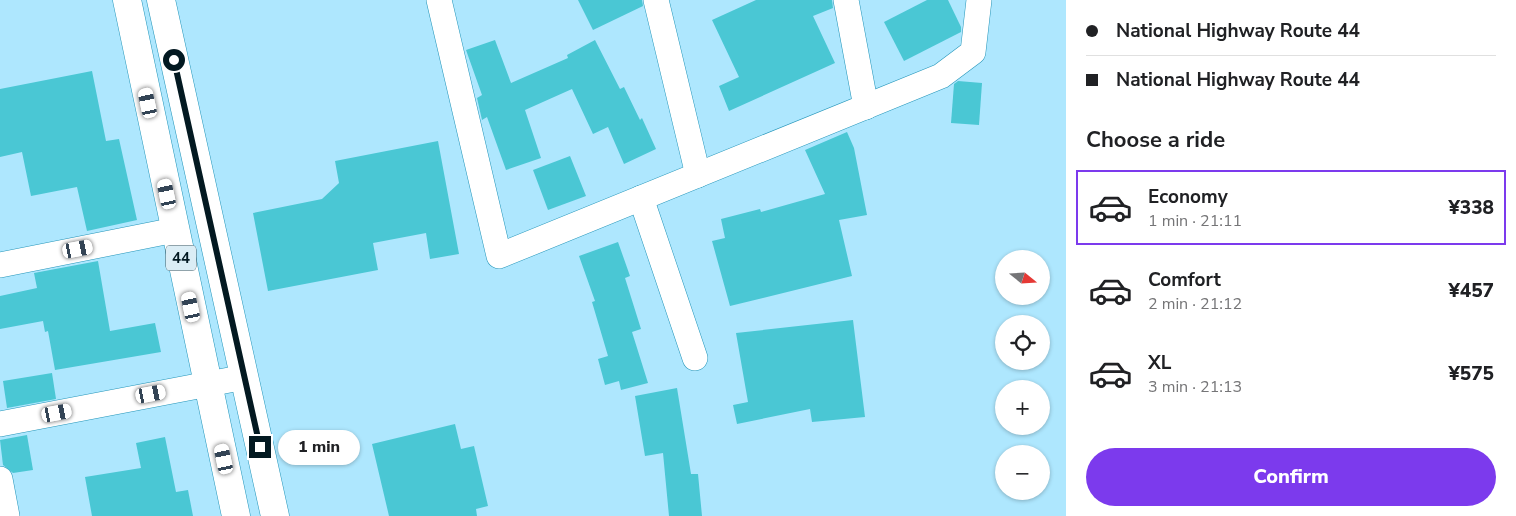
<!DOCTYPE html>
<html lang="en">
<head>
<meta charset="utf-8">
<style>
  :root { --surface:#fff; --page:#f2f2f2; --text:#202124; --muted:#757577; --line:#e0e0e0; --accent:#7c3aed }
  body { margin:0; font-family:"Nunito Sans",sans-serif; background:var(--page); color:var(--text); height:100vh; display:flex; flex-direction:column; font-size:19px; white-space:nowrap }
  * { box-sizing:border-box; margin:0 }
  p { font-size:16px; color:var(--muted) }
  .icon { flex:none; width:28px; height:28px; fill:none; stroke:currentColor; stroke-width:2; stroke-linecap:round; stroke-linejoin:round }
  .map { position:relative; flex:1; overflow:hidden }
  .sheet { display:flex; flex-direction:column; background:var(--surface); width:450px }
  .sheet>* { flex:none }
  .hud { display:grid; align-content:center; height:110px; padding:0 20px; background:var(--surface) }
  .needle { width:32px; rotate:108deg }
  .buttons { position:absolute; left:995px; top:250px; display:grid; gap:10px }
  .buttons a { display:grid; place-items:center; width:55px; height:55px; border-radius:50%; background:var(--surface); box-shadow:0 1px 4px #0004; font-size:25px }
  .end { position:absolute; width:22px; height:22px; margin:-11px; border:6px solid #031921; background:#fff; box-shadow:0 0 0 2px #fff }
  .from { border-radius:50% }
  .bubble { position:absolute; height:35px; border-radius:18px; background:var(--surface); box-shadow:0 1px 4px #0004; font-size:16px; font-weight:800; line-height:35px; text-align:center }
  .car { position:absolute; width:15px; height:30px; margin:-15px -8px; border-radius:6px; box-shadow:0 0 4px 1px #0007; background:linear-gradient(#fff 24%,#345 0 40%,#fff 0 76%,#345 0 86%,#fff 0) }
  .hud b { display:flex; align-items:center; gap:18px; height:48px; font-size:19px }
  .hud b+b { border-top:1px solid var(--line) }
  .hud i { width:12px; height:12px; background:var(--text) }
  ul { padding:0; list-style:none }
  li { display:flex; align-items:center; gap:15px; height:75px; margin:0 10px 8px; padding:0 10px; border:2px solid transparent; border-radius:0px }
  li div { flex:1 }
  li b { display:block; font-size:19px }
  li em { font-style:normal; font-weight:800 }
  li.on { border-color:var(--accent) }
  li>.icon { width:45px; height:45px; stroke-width:1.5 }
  h2 { padding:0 20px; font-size:22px; line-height:60px }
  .action { display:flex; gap:10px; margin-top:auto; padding:10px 20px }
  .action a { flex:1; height:58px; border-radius:30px; background:var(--accent); color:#fff; font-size:20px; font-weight:800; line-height:58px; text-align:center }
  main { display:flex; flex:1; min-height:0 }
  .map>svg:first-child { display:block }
  .building { fill:#4ac7d4 }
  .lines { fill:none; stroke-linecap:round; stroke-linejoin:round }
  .minor-casing { stroke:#2395b9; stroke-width:26 }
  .highway-casing { stroke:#2395b9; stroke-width:29 }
  .minor { stroke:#fff; stroke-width:25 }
  .highway { stroke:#fff; stroke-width:28 }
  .route { stroke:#031921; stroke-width:6 }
  .labels { text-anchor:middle; stroke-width:4; stroke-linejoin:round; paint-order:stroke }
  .shield { fill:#dbedf5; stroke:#445961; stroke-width:1 }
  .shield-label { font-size:15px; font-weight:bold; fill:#031921 }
</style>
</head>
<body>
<main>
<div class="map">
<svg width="1066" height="516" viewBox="0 0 1066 516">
  <rect width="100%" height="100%" fill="#aee7fe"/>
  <g class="building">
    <path d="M 578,0 L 642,0 L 643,6 L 593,30 Z"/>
    <path d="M 756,0 L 832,0 L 833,8 L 813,16 L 835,63 L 729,111 L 719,86 L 739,77 L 712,20 Z"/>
    <path d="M 927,0 L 948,0 L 961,27 L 961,32 L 904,61 L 884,22 Z"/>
    <path d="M 495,40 L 511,83 L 568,58 L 567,55 L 595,40 L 620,89 L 624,87 L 640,120 L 642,118 L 656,149 L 624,164 L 608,127 L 593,134 L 572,89 L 525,110 L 541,158 L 506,170 L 487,117 L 482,120 L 477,98 L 482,95 L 466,50 Z"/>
    <path d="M 92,71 L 106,141 L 119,139 L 137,220 L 87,231 L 77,187 L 31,196 L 22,152 L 0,157 L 0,89 Z"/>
    <path d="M 958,81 L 982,83 L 979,125 L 951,123 L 954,84 Z"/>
    <path d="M 847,132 L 854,148 L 867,215 L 839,220 L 852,276 L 730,306 L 712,241 L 725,238 L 721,219 L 760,209 L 761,212 L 825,194 L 805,150 Z"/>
    <path d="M 438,141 L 459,254 L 430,259 L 426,233 L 373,243 L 378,270 L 268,291 L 253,213 L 322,199 L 339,183 L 335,161 Z"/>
    <path d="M 570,156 L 586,196 L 548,210 L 533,170 Z"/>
    <path d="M 618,242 L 630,276 L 625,278 L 641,329 L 632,332 L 648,383 L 621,390 L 619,381 L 605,385 L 598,359 L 608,356 L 592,302 L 595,301 L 579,256 Z"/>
    <path d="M 98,261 L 110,331 L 155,323 L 161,352 L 55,370 L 48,331 L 45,332 L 43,321 L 0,329 L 0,296 L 37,288 L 34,273 Z"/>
    <path d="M 853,320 L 865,417 L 812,422 L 810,409 L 737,424 L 733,405 L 748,402 L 736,333 Z"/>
    <path d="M 52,373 L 56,399 L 7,408 L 3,381 Z"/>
    <path d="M 677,388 L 691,474 L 698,474 L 702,516 L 669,516 L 663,453 L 645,456 L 635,396 Z"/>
    <path d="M 455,424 L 461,449 L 474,446 L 488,506 L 476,509 L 477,516 L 389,516 L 372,444 Z"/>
    <path d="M 27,435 L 33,470 L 13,473 L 3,465 L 0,440 Z"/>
    <path d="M 165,437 L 176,492 L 188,490 L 193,516 L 92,516 L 85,477 L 141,468 L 136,443 Z"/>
  </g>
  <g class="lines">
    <defs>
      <g id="minor">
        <path d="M 439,0 L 499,256 L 941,76 L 973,52 L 979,0"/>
        <path d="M 656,0 L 698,175"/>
        <path d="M 846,0 L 866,107"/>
        <path d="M 641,198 L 695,358"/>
        <path d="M 0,265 L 175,230"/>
        <path d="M 0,424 L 245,377"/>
        <path d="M 0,479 L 7,516"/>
      </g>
      <g id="highway">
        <path d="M 127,0 L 236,516"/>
        <path d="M 161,0 L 275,516"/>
      </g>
    </defs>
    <use href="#minor" class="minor-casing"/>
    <use href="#highway" class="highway-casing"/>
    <use href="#minor" class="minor"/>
    <use href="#highway" class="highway"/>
  </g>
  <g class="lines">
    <path class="route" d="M 174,60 L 260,447"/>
  </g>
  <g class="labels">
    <rect class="shield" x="166" y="245.5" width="30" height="25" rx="4"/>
    <g class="shield-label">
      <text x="181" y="263">44</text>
    </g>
  </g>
</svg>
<div class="buttons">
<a><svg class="needle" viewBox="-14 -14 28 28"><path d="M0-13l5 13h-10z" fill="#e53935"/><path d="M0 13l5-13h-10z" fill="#757577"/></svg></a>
<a><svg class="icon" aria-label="locate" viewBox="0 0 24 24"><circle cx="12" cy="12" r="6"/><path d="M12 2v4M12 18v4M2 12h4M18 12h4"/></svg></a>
<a>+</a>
<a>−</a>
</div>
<i class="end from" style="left:174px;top:60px"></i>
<i class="end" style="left:260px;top:447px"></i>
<div class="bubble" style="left:278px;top:430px;width:82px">1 min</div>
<i class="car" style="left:148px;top:103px;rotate:348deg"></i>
<i class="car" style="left:167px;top:194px;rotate:348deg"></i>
<i class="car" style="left:78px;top:249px;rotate:79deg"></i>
<i class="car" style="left:191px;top:307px;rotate:348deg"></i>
<i class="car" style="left:151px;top:394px;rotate:79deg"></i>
<i class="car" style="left:57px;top:413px;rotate:79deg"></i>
<i class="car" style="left:224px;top:459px;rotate:348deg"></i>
</div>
<section class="sheet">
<div class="hud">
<b><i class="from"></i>National Highway Route 44</b>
<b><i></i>National Highway Route 44</b>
</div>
<h2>Choose a ride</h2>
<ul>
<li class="on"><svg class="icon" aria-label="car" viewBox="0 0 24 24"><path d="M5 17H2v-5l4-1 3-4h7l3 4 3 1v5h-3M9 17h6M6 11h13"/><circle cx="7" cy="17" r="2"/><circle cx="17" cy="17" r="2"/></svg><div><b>Economy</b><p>1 min · 21:11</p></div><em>¥338</em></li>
<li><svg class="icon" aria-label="car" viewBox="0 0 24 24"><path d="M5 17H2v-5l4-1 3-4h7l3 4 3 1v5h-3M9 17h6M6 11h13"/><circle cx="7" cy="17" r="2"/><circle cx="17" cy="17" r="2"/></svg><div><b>Comfort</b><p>2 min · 21:12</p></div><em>¥457</em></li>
<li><svg class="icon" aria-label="car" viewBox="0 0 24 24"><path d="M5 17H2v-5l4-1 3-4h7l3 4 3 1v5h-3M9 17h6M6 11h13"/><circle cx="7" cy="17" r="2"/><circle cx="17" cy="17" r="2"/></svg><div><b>XL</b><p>3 min · 21:13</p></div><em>¥575</em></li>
</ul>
<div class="action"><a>Confirm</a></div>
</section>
</main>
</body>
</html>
